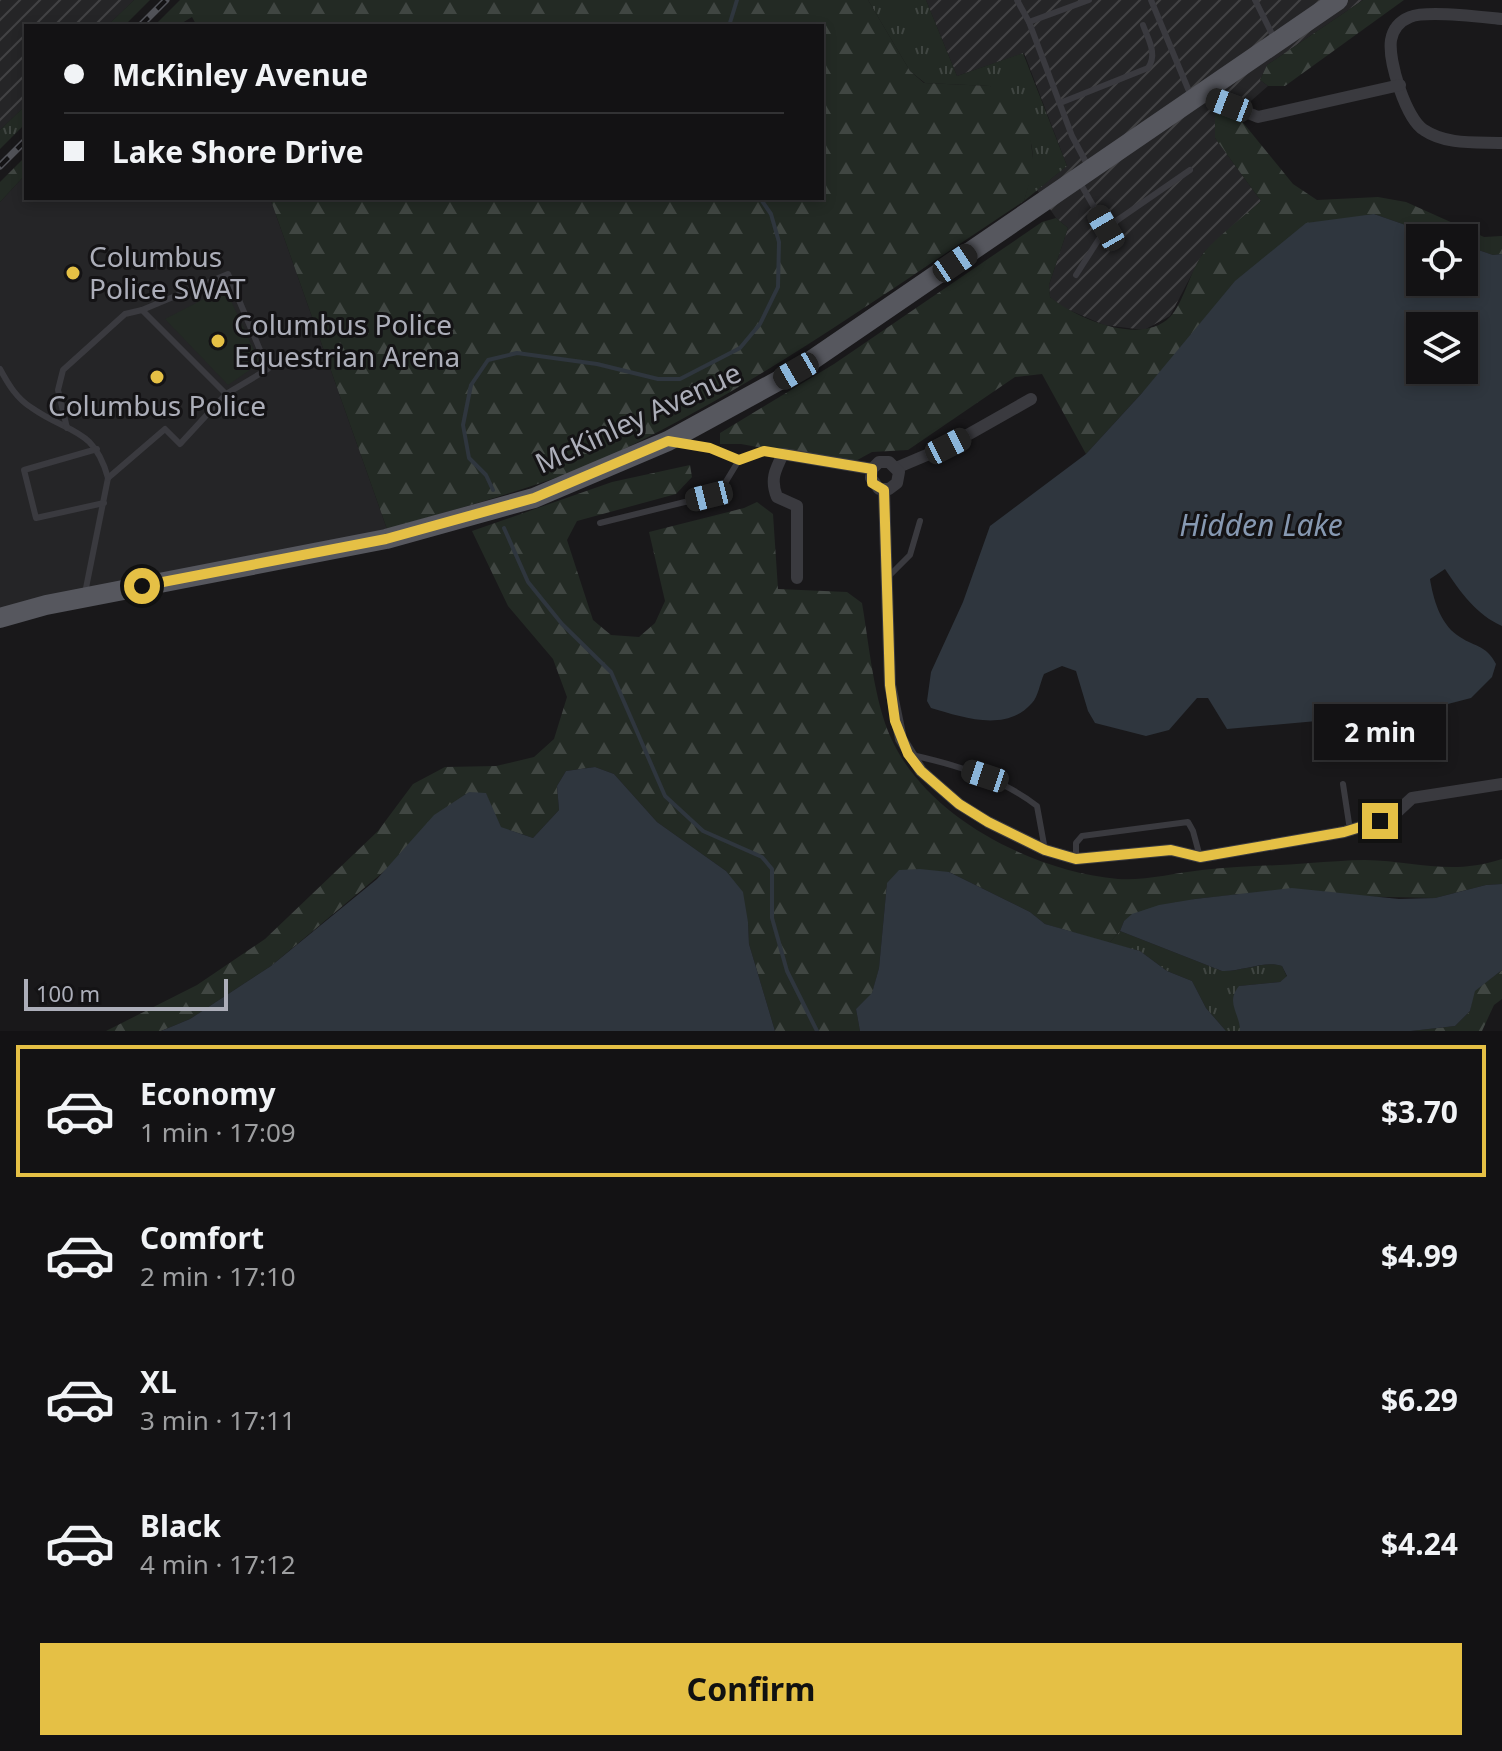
<!DOCTYPE html>
<html lang="en">
<head>
<meta charset="utf-8">
<style>
  :root { --surface:#131214; --page:#1c1b1d; --text:#f1f3f6; --muted:#9d9ea0; --line:#323234; --accent:#e5c045 }
  body { margin:0; font-family:"Noto Sans",sans-serif; background:var(--page); color:var(--text); height:100vh; display:flex; flex-direction:column; font-size:30px; white-space:nowrap }
  * { box-sizing:border-box; margin:0 }
  p { font-size:26px; color:var(--muted) }
  .icon { flex:none; width:44px; height:44px; fill:none; stroke:currentColor; stroke-width:2; stroke-linecap:round; stroke-linejoin:round }
  .map { position:relative; height:1031px; overflow:hidden }
  .drawer { display:flex; flex-direction:column; background:var(--surface); flex:1 }
  .drawer>* { flex:none }
  .hud { position:absolute; left:24px; top:24px; width:800px; height:176px; border-radius:0px; box-shadow:0 4px 12px #0003,0 0 0 2px var(--line); display:grid; align-content:center; height:176px; padding:0 40px; background:var(--surface) }
  .controls { position:absolute; left:1406px; top:224px; display:grid; gap:16px }
  .controls a { display:grid; place-items:center; width:72px; height:72px; border-radius:0px; background:var(--surface); box-shadow:0 4px 12px #0003,0 0 0 2px var(--line); font-size:40px }
  .scale { position:absolute; left:24px; bottom:20px; width:204px; box-sizing:border-box; padding-left:8px; border:4px solid #acaeb9; border-top:0; font-size:22px; line-height:28px; white-space:nowrap; color:#acaeb9; -webkit-text-stroke:6px #141315; paint-order:stroke }
  .end { position:absolute; width:36px; height:36px; margin:-18px; border:10px solid #e5c045; background:#111; box-shadow:0 0 0 4px #111 }
  .from { border-radius:50% }
  .bubble { position:absolute; height:56px; border-radius:0px; background:var(--surface); box-shadow:0 4px 12px #0003,0 0 0 2px var(--line); font-size:26px; font-weight:700; line-height:56px; text-align:center }
  .car { position:absolute; width:24px; height:48px; margin:-24px -12px; border-radius:10px; box-shadow:0 0 6px 2px #0007; background:linear-gradient(#222 24%,#8ab4d8 0 40%,#222 0 76%,#8ab4d8 0 86%,#222 0) }
  .hud b { display:flex; align-items:center; gap:28px; height:76px; font-size:30px }
  .hud b+b { border-top:2px solid var(--line) }
  .hud i { width:20px; height:20px; background:var(--text) }
  ul { padding:14px 0 0; list-style:none }
  li { display:flex; align-items:center; gap:24px; height:132px; margin:0 16px 12px; padding:0 24px; border:4px solid transparent; border-radius:0px }
  li div { flex:1 }
  li b { display:block; font-size:30px }
  li em { font-style:normal; font-weight:700 }
  li.on { border-color:var(--accent) }
  li>.icon { width:72px; height:72px; stroke-width:1.5 }
  .button { display:flex; gap:16px; margin-top:auto; padding:16px 40px }
  .button a { flex:1; height:92px; border-radius:0px; background:var(--accent); color:#111; font-size:32px; font-weight:700; line-height:92px; text-align:center }
  .map>svg:first-child { display:block }
  .built { fill:#252527 }
  .industrial { fill:url(#industrial-furrows) }
  .grass { fill:url(#grass-tufts) }
  .forest { fill:url(#forest-firs) }
  .pitch { fill:#232a24 }
  .water { fill:#2f363e; fill-rule:evenodd }
  .lines { fill:none; stroke-linecap:round; stroke-linejoin:round }
  .stream { stroke:#2f363e; stroke-width:4 }
  .lane { stroke:#3a3a3f; stroke-width:6 }
  .street { stroke:#3a3a3f; stroke-width:12 }
  .primary { stroke:#56575e; stroke-width:20 }
  .rail-casing { stroke:#515258; stroke-width:7 }
  .rail { stroke:#141315; stroke-width:4; stroke-dasharray:12; stroke-linecap:butt }
  .route { stroke:#e5c045; stroke-width:10 }
  .poi-dot { fill:#e5c045; stroke:#141315; stroke-width:3 }
  .labels { text-anchor:middle; stroke-width:6; stroke-linejoin:round; paint-order:stroke }
  .poi-label { font-size:28px; fill:#acaeb9; stroke:#141315; text-anchor:start }
  .street-label { font-size:28px; fill:#acaeb9; stroke:#141315 }
  .water-label { font-size:30px; font-style:italic; fill:#8698b1; stroke:#141315 }
</style>
</head>
<body>
<div class="map">
<svg width="1502" height="1031" viewBox="0 0 1502 1031">
  <defs>
    <pattern id="industrial-furrows" width="10" height="10" patternUnits="userSpaceOnUse" patternTransform="scale(2)"><rect width="10" height="10" fill="#252527"/><path d="M-1 1l2-2M0 10L10 0M9 11l2-2" fill="none" stroke="#424244"/></pattern>
    <pattern id="grass-tufts" width="24" height="20" patternUnits="userSpaceOnUse" patternTransform="scale(2)"><rect width="24" height="20" fill="#232a24"/><path d="M3 7l-1-3M5 7V3M7 7l1-3M15 17l-1-3M17 17v-4M19 17l1-3" fill="none" stroke="#404642"/></pattern>
    <pattern id="forest-firs" width="22" height="20" patternUnits="userSpaceOnUse" patternTransform="scale(2)"><rect width="22" height="20" fill="#232a24"/><path d="M5 1l3.5 6h-7zM16 11l3.5 6h-7z" fill="#404642"/></pattern>
  </defs>
  <rect width="100%" height="100%" fill="#19181a"/>
  <path class="built" d="M 26,174 L 26,198 L 270,198 L 387,529 L 0,616 L 0,202 Z"/>
  <g class="industrial">
    <path d="M 0,0 L 134,0 L 107,26 L 26,26 L 26,105 L 0,130 Z"/>
    <path d="M 926,0 L 1363,0 L 1267,65 L 1260,80 L 1268,86 L 1236,114 L 1215,138 L 1261,201 L 1203,253 L 1170,316 L 1144,330 L 1104,325 L 1062,307 L 1050,297 L 1049,285 L 1068,228 L 1056,218 L 1037,190 L 1067,166 L 1024,53 L 957,76 Z"/>
  </g>
  <g class="grass">
    <path d="M 134,0 L 150,0 L 124,26 L 107,26 Z"/>
    <path d="M 868,0 L 926,0 L 957,76 L 1023,53 L 1067,166 L 1024,201 C 1043,137 1030,133 990,86 L 925,83 L 910,71 Z"/>
    <path d="M 26,105 L 26,123 L 0,149 L 0,130 Z"/>
    <path d="M 1120,931 L 1222,971 C 1242,972 1265,960 1282,966 L 1287,977 L 1280,982 L 1239,986 L 1240,1031 L 1226,1031 L 1206,1008 L 1192,981 L 1167,971 L 1140,951 L 1109,943 Z"/>
  </g>
  <g class="forest">
    <path d="M 180,0 L 868,0 L 910,71 L 924,83 L 990,86 L 1015,103 L 1030,134 L 1034,168 L 1024,201 C 892,288 764,381 622,450 C 547,486 466,506 387,529 L 270,198 L 822,198 L 822,26 L 197,26 L 192,17 L 177,26 L 154,26 Z"/>
    <path d="M 1363,0 L 1404,0 L 1285,86 L 1268,86 L 1260,80 L 1267,65 Z"/>
    <path d="M 1215,114 L 1236,114 L 1293,184 L 1317,200 L 1378,197 L 1406,202 L 1484,237 L 1502,236 L 1502,254 L 1493,255 L 1464,245 L 1464,238 L 1443,238 L 1374,214 L 1142,393 L 1086,454 L 1042,374 L 1015,377 L 908,450 L 872,452 L 850,464 L 741,444 L 720,444 L 720,433 L 834,364 L 1042,222 L 1056,218 L 1068,228 L 1049,285 L 1050,297 C 1077,319 1141,346 1170,317 C 1184,303 1191,267 1205,251 C 1222,233 1243,217 1261,201 L 1215,138 Z"/>
    <path d="M 26,156 L 26,174 L 0,202 L 0,182 Z"/>
    <path d="M 690,465 L 692,477 L 676,494 L 577,521 L 567,540 L 593,620 L 611,635 L 639,637 L 655,623 L 665,601 L 649,532 L 744,508 L 757,502 L 773,514 L 778,589 L 847,592 L 862,603 C 869,644 874,701 891,738 C 927,818 1033,871 1118,879 C 1144,881 1175,873 1202,870 C 1238,866 1274,866 1310,863 C 1328,862 1347,860 1365,860 C 1415,861 1451,876 1502,859 L 1502,884 L 1486,885 L 1435,898 L 1241,894 L 1195,899 L 1124,921 L 1120,931 L 1109,943 L 1045,924 L 1030,912 L 949,872 L 887,884 L 879,968 L 872,994 L 856,1009 L 860,1031 L 775,1031 L 749,944 L 748,922 L 726,871 L 657,822 L 614,774 L 595,767 L 566,771 L 557,786 L 559,810 L 533,838 L 500,827 L 486,794 L 394,863 L 271,966 L 190,1019 L 161,1031 L 106,1031 L 197,985 L 265,939 L 378,831 L 413,784 L 445,767 L 496,766 L 534,757 L 554,739 L 567,697 L 553,659 L 508,606 L 472,531 L 612,482 Z"/>
    <path d="M 1502,970 L 1502,999 L 1494,1005 L 1482,1031 L 1411,1031 L 1455,1026 L 1470,1011 L 1474,991 Z"/>
  </g>
  <path class="pitch" d="M 225,288 L 260,363 L 228,385 L 165,319 Z"/>
  <g class="water">
    <path d="M 1374,214 L 1443,238 L 1420,238 L 1420,282 L 1464,282 L 1464,245 L 1493,255 L 1502,254 L 1502,626 C 1477,615 1460,592 1445,569 L 1430,579 C 1433,598 1440,623 1457,635 C 1473,647 1486,644 1496,664 L 1492,677 L 1471,698 L 1417,712 L 1227,729 L 1208,698 L 1197,698 L 1169,730 L 1146,736 L 1095,723 L 1088,711 L 1076,671 L 1062,666 L 1044,674 C 1040,683 1038,697 1032,703 C 1006,733 962,717 931,708 L 927,701 L 931,672 L 963,602 L 990,526 L 1086,454 L 1142,393 L 1235,281 L 1306,223 ZM 1464,326 L 1464,370 L 1420,370 L 1420,326 Z"/>
    <path d="M 595,767 L 614,774 L 657,822 L 726,871 L 743,892 L 748,922 L 749,944 L 775,1031 L 161,1031 L 190,1019 L 271,966 L 377,879 L 434,815 L 469,792 L 486,793 L 501,827 L 533,838 L 559,810 L 557,786 L 566,771 Z"/>
    <path d="M 920,869 L 949,872 L 1030,912 L 1045,924 L 1140,951 L 1167,971 L 1192,981 L 1206,1008 L 1226,1031 L 860,1031 L 856,1009 L 872,993 L 879,968 L 887,883 L 899,870 Z"/>
    <path d="M 1502,884 L 1502,970 L 1475,991 L 1470,1011 L 1455,1026 L 1411,1031 L 1240,1031 C 1240,1013 1225,1003 1239,986 L 1280,982 L 1287,976 L 1282,966 C 1265,960 1241,972 1222,971 L 1120,931 L 1124,921 L 1132,914 L 1159,905 L 1195,899 L 1292,888 L 1399,899 L 1435,898 L 1486,885 Z"/>
  </g>
  <g class="lines">
    <g class="stream">
      <path d="M 729,26 L 737,0"/>
      <path d="M 493,490 L 486,475 L 469,458 L 463,425 L 471,385 L 488,360 L 517,353 L 597,364 L 658,379 L 680,379 L 740,348 L 760,324 L 778,287 L 779,242 L 771,214 L 760,198"/>
      <path d="M 504,528 L 528,582 L 562,624 L 611,672 L 665,796 L 703,831 L 762,857 L 772,869 L 772,918 L 787,971 L 817,1031"/>
    </g>
    <g class="lane">
      <path d="M 1017,0 L 1029,22"/>
      <path d="M 1151,0 L 1191,96"/>
      <path d="M 1255,0 L 1275,40"/>
      <path d="M 1060,103 L 1148,68 C 1158,54 1148,39 1143,25"/>
      <path d="M 1088,166 L 1072,136 L 1029,22 L 1089,0"/>
      <path d="M 1079,181 L 1106,228 L 1190,170"/>
      <path d="M 1076,275 L 1106,228"/>
      <path d="M 142,310 L 228,274 L 268,369 L 226,394"/>
      <path d="M 0,369 C 8,384 17,399 32,408 C 69,434 94,427 108,478 L 85,593"/>
      <path d="M 67,428 L 58,390 L 63,370 L 125,314 L 142,310 L 226,394 L 180,444 L 165,429 L 108,478"/>
      <path d="M 679,443 L 710,448 L 739,460 L 764,451 L 783,454"/>
      <path d="M 97,449 L 24,470 L 36,518 L 104,503"/>
      <path d="M 600,523 L 709,496 L 722,488 L 739,460"/>
      <path d="M 888,577 L 910,555 L 920,521"/>
      <path d="M 912,755 C 956,765 1001,778 1037,806 L 1045,850"/>
      <path d="M 1343,784 L 1350,830"/>
      <path d="M 1076,858 L 1076,843 L 1082,836 L 1188,822 L 1193,831 L 1200,857"/>
    </g>
    <g class="street">
      <path d="M 1502,19 C 1481,17 1427,10 1410,17 C 1400,21 1393,29 1391,40 C 1388,61 1406,119 1424,130 C 1446,145 1476,142 1502,143"/>
      <path d="M 1201,94 L 1258,117 L 1400,85"/>
      <path d="M 896,468 L 948,446 L 1031,399"/>
      <path d="M 884,490 L 890,685 L 901,739 L 921,771 L 959,804 L 988,822 L 1045,850 L 1076,859 L 1171,850 L 1200,857 L 1344,832 L 1380,821 L 1398,811 L 1412,798 L 1502,784"/>
      <path d="M 797,578 L 797,506 L 777,497 C 770,480 775,470 783,454 L 872,469 L 879,462 L 889,462 L 899,472 L 897,483 L 889,489 L 879,489 L 871,478 L 872,469"/>
    </g>
    <path class="primary" d="M 0,618 L 46,605 L 386,539 L 534,498 L 668,441 L 796,371 L 1338,0"/>
    <defs>
      <g id="rail">
        <path d="M 140,26 L 166,0"/>
        <path d="M 0,166 L 26,140"/>
      </g>
    </defs>
    <use href="#rail" class="rail-casing"/>
    <use href="#rail" class="rail"/>
  </g>
  <g class="lines">
    <path class="route" d="M 142,586 L 386,539 L 534,498 L 668,441 L 710,448 L 739,460 L 764,451 L 872,469 L 872,483 L 884,490 L 890,685 L 895,721 L 908,754 L 921,771 L 959,804 L 988,822 L 1045,850 L 1076,859 L 1171,850 L 1200,857 L 1344,832 L 1380,821"/>
  </g>
  <g class="poi-dot">
    <circle cx="73" cy="273" r="8"/>
    <circle cx="218" cy="341" r="8"/>
    <circle cx="157" cy="377" r="8"/>
  </g>
  <g class="labels">
    <g class="poi-label">
      <text x="89" y="267">Columbus<tspan x="89" dy="32">Police SWAT</tspan></text>
      <text x="234" y="335">Columbus Police<tspan x="234" dy="32">Equestrian Arena</tspan></text>
      <text x="157" y="416" text-anchor="middle">Columbus Police</text>
    </g>
    <g class="street-label">
      <text transform="translate(638 418) rotate(-25)" y="10">McKinley Avenue</text>
    </g>
    <g class="water-label">
      <text x="1261" y="536">Hidden Lake</text>
    </g>
  </g>
</svg>
<div class="controls">
<a><svg class="icon" aria-label="locate" viewBox="0 0 24 24"><circle cx="12" cy="12" r="6"/><path d="M12 2v4M12 18v4M2 12h4M18 12h4"/></svg></a>
<a><svg class="icon" aria-label="layers" viewBox="0 0 24 24"><path d="M12 4l9 5-9 5-9-5zM3 14l9 5 9-5"/></svg></a>
</div>
<div class="scale">100 m</div>
<i class="end from" style="left:142px;top:586px"></i>
<i class="end" style="left:1380px;top:821px"></i>
<div class="bubble" style="left:1314px;top:704px;width:132px">2 min</div>
<i class="car" style="left:1229px;top:105px;rotate:291deg"></i>
<i class="car" style="left:1106px;top:228px;rotate:330deg"></i>
<i class="car" style="left:955px;top:263px;rotate:56deg"></i>
<i class="car" style="left:796px;top:371px;rotate:240deg"></i>
<i class="car" style="left:948px;top:446px;rotate:63deg"></i>
<i class="car" style="left:709px;top:496px;rotate:256deg"></i>
<i class="car" style="left:985px;top:776px;rotate:288deg"></i>
<div class="hud">
<b><i class="from"></i>McKinley Avenue</b>
<b><i></i>Lake Shore Drive</b>
</div>
</div>
<section class="drawer">
<ul>
<li class="on"><svg class="icon" aria-label="car" viewBox="0 0 24 24"><path d="M5 17H2v-5l4-1 3-4h7l3 4 3 1v5h-3M9 17h6M6 11h13"/><circle cx="7" cy="17" r="2"/><circle cx="17" cy="17" r="2"/></svg><div><b>Economy</b><p>1 min · 17:09</p></div><em>$3.70</em></li>
<li><svg class="icon" aria-label="car" viewBox="0 0 24 24"><path d="M5 17H2v-5l4-1 3-4h7l3 4 3 1v5h-3M9 17h6M6 11h13"/><circle cx="7" cy="17" r="2"/><circle cx="17" cy="17" r="2"/></svg><div><b>Comfort</b><p>2 min · 17:10</p></div><em>$4.99</em></li>
<li><svg class="icon" aria-label="car" viewBox="0 0 24 24"><path d="M5 17H2v-5l4-1 3-4h7l3 4 3 1v5h-3M9 17h6M6 11h13"/><circle cx="7" cy="17" r="2"/><circle cx="17" cy="17" r="2"/></svg><div><b>XL</b><p>3 min · 17:11</p></div><em>$6.29</em></li>
<li><svg class="icon" aria-label="car" viewBox="0 0 24 24"><path d="M5 17H2v-5l4-1 3-4h7l3 4 3 1v5h-3M9 17h6M6 11h13"/><circle cx="7" cy="17" r="2"/><circle cx="17" cy="17" r="2"/></svg><div><b>Black</b><p>4 min · 17:12</p></div><em>$4.24</em></li>
</ul>
<div class="button"><a>Confirm</a></div>
</section>
</body>
</html>
